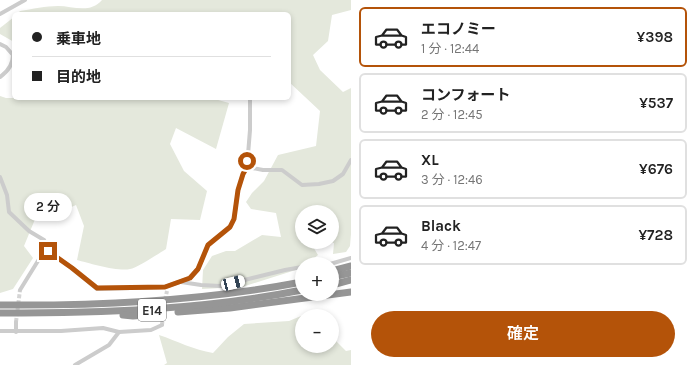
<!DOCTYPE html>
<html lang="ja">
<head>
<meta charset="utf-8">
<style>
  :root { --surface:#fff; --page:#f2f2f2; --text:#222; --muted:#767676; --line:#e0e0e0; --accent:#b45309 }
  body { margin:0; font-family:Karla,"Noto Sans JP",sans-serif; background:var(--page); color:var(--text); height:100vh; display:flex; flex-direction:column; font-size:15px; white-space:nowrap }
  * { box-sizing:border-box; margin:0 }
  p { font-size:13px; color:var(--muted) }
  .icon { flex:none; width:22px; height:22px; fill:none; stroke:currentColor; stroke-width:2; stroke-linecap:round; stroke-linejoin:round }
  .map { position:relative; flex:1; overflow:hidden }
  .side { display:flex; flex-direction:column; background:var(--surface); width:344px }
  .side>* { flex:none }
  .hud { position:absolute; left:12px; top:12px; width:279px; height:88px; border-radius:6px; box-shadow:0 2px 6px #0003; display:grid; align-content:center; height:88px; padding:0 20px; background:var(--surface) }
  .buttons { position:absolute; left:295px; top:205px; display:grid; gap:8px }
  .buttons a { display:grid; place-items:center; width:44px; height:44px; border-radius:50%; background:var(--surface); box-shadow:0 2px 6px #0003; font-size:20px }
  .end { position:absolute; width:18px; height:18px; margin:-9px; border:5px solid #b45309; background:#fff; box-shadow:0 0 0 2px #fff }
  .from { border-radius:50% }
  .bubble { position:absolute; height:28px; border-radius:14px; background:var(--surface); box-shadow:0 2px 6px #0003; font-size:13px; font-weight:600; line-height:28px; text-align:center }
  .car { position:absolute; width:12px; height:24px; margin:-12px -6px; border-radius:5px; box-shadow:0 0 3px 1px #0007; background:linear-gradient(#fff 24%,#345 0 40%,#fff 0 76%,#345 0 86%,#fff 0) }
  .hud b { display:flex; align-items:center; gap:14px; height:38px; font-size:15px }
  .hud b+b { border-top:1px solid var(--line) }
  .hud i { width:10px; height:10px; background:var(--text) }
  ul { padding:7px 0 0; list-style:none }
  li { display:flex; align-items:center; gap:12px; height:60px; margin:0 8px 6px; padding:0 12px; border:2px solid var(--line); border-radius:6px }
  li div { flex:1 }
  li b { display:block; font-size:15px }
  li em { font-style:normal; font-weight:600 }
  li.active { border-color:var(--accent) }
  li>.icon { width:36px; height:36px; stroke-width:1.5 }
  .primary-button { display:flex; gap:8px; margin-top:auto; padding:8px 20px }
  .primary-button a { flex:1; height:46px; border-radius:24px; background:var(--accent); color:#fff; font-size:16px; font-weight:600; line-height:46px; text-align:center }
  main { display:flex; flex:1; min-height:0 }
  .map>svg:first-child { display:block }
  .green { fill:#e4e8dc }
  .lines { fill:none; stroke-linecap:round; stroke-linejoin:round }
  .street-tunnel { stroke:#d5d5d5; stroke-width:4; stroke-dasharray:4 2; stroke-linecap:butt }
  .street { stroke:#ccc; stroke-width:4 }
  .highway { stroke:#969696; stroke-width:7 }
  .route { stroke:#b45309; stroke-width:5 }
  .labels { text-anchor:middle; stroke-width:4; stroke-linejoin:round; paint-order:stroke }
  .shield { fill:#fff; stroke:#6d6d6d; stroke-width:1 }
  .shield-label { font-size:13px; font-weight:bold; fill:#2f2f2f }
</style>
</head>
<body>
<main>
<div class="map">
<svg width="351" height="365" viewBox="0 0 351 365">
  <rect width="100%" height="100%" fill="#fff"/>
  <g class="green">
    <path d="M 102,0 L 351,0 L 351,10 L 332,15 L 328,41 L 313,55 L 320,70 L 343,92 L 351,88 L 351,234 L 350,246 L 346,252 L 333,254 L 334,243 L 328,242 L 332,242 L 332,212 L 302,212 L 302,242 L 323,242 L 312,245 L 318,255 L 307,264 L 302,264 L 302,268 L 242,287 L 202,289 L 203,270 L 212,256 L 226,251 L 235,251 L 262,235 L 281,237 L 276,213 L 251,209 L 246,202 L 252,193 L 264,181 L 278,155 L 316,146 L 320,111 L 289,82 L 289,14 L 17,14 L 20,11 C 32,9 46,6 58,6 C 73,6 90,14 102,0 Z"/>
    <path d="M 14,17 L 14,42 L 0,34 L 0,28 Z"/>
    <path d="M 0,96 L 6,98 L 211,98 L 229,103 L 216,149 L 176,128 L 170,144 L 184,171 L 207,191 L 200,220 L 171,219 L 166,249 C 158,254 137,268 130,269 C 119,272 88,263 77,260 L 84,226 L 76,205 L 58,213 L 38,212 L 24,246 L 33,258 L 13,289 L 0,293 Z"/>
    <path d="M 301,316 L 303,316 L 302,316 L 302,346 L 332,346 L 332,337 L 346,351 L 351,350 L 351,365 L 164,365 L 167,363 L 159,335 C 177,341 194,350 213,353 L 228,337 L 244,324 L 289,321 Z"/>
  </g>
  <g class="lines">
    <g class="street-tunnel">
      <path d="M 165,300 L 167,291"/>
      <path d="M 16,322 L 20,290"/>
      <path d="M 162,325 L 164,307"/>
    </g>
    <g class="street">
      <path d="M 0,14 L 25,0"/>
      <path d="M 0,44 L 6,47 L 13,55 C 13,65 7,72 0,77"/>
      <path d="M 247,167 L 250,130 L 250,98"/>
      <path d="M 0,177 L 7,195 L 9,212 L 29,231 L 44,240 L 47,246 L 48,251"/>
      <path d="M 48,251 L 72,268 L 97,289 L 165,287 L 190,278 L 198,269 L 208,245 L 230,227 L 234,219 L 238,190 L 243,174 L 247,167 L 263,170 L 282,170 L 302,185 L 319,184 L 333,181 L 343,174 L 351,160"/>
      <path d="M 330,264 L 351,258"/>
      <path d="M 181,282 L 201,285 L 220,286 L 285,270 L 302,267"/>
      <path d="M 20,290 L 41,256 L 48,251"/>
      <path d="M 0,331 L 61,331 L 103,328 L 119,332 L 151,330 L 162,325"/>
      <path d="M 16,332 L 16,322"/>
      <path d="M 75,365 L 109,345 L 119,332"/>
    </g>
    <g class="highway">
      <path d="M 332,271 L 351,266"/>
      <path d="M 332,277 L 351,273"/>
      <path d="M 332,285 L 351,280"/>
      <path d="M 0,305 C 101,306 202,301 302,282"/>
      <path d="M 178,312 L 230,308 L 351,292"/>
      <path d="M 0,313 C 101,313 202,310 302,290"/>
      <path d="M 123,315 L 133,316 L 148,315"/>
    </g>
  </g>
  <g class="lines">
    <path class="route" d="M 48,251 L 72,268 L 97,288 L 165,287 L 190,278 L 198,269 L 208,245 L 230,227 L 234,219 L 238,190 L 243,174 L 247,167 L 247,161"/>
  </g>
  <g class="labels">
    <rect class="shield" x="138" y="299" width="28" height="22" rx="3"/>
    <g class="shield-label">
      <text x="152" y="315">E14</text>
    </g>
  </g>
</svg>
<div class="buttons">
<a><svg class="icon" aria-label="layers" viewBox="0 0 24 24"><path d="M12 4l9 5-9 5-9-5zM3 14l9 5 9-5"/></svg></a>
<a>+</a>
<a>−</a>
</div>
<i class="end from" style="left:247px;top:161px"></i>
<i class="end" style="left:48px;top:251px"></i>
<div class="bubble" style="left:24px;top:193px;width:48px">2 分</div>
<i class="car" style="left:233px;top:283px;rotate:76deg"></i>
<div class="hud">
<b><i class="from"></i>乗車地</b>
<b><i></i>目的地</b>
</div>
</div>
<section class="side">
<ul>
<li class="active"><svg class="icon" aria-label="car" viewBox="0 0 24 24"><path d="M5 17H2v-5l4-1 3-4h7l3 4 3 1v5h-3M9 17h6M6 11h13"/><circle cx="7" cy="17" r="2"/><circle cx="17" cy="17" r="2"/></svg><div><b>エコノミー</b><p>1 分 · 12:44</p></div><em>¥398</em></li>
<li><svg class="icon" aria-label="car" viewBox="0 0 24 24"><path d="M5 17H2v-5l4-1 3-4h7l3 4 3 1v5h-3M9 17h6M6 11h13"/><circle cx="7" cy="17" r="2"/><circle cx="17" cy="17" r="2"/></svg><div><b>コンフォート</b><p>2 分 · 12:45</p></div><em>¥537</em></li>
<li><svg class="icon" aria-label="car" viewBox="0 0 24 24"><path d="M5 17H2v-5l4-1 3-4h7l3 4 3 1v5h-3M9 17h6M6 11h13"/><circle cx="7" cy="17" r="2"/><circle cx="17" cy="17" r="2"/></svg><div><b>XL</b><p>3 分 · 12:46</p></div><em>¥676</em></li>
<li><svg class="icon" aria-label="car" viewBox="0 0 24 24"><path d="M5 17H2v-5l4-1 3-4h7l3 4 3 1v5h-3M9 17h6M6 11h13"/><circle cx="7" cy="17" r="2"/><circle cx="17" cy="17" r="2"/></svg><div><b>Black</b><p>4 分 · 12:47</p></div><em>¥728</em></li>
</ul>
<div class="primary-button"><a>確定</a></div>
</section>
</main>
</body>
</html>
